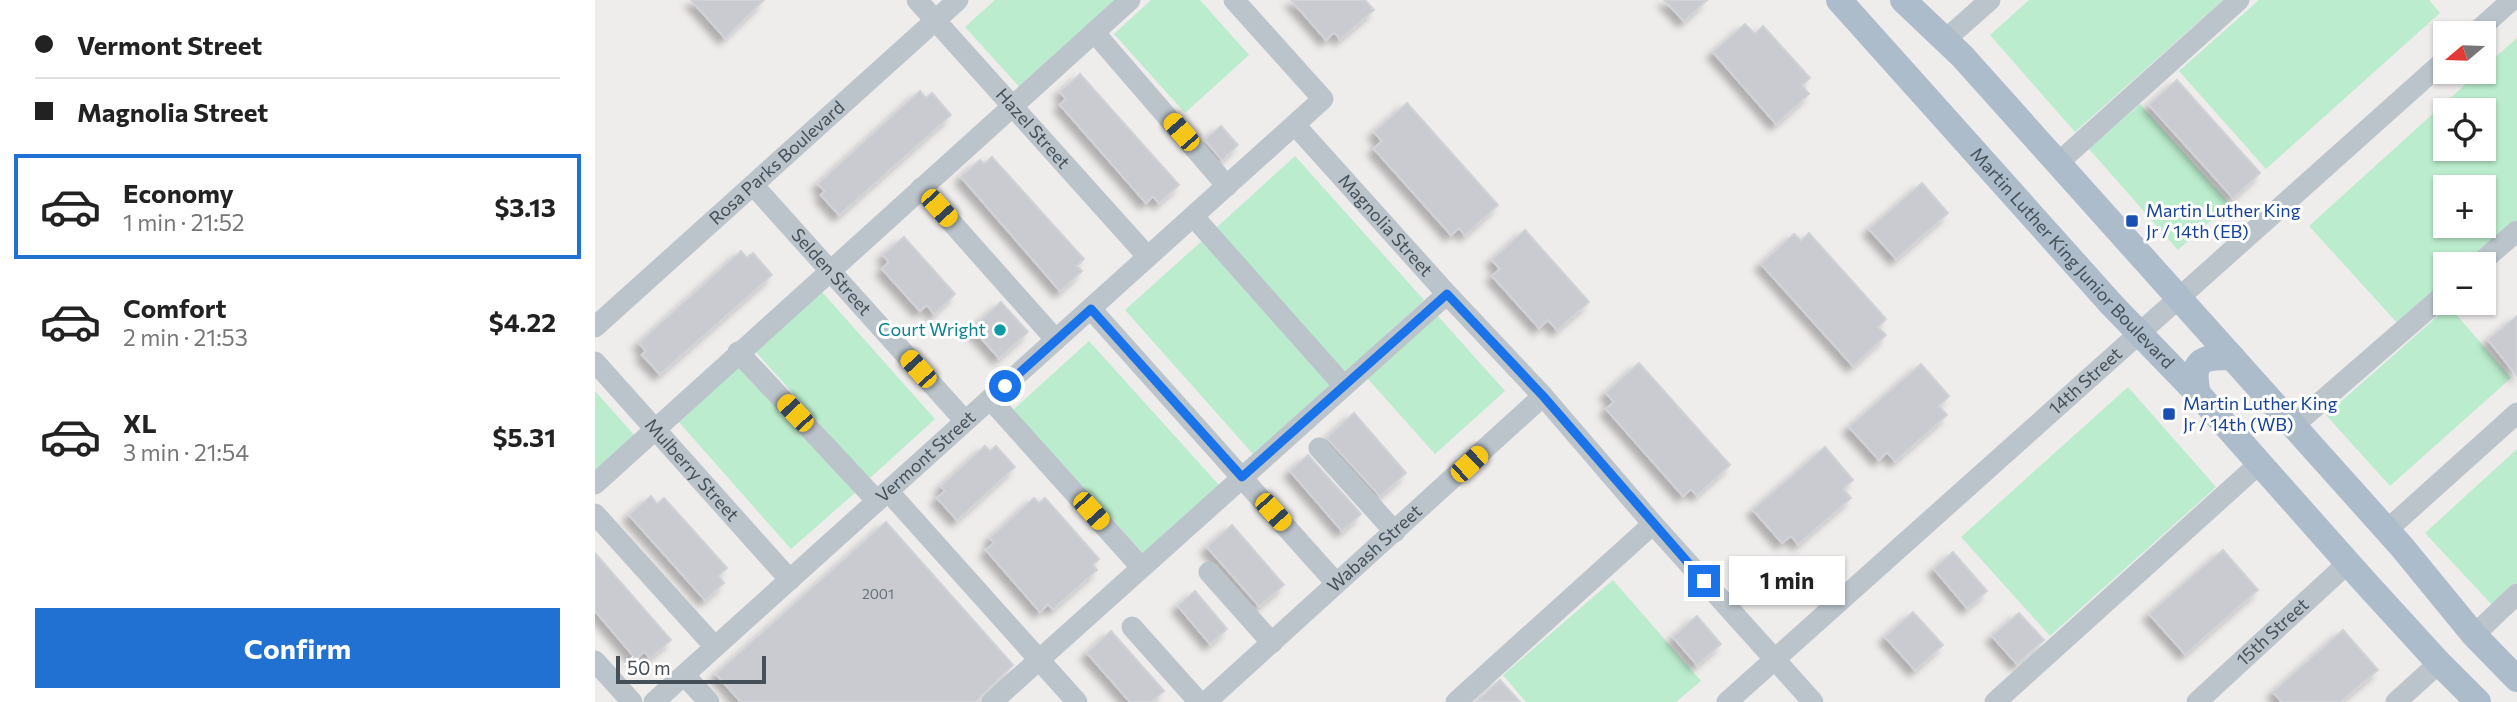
<!DOCTYPE html>
<html lang="en">
<head>
<meta charset="utf-8">
<style>
  :root { --surface:#fff; --page:#f2f2f2; --text:#222; --muted:#767676; --line:#e0e0e0; --accent:#2171d3 }
  body { margin:0; font-family:Commissioner,sans-serif; background:var(--page); color:var(--text); height:100vh; display:flex; flex-direction:column; font-size:26px; white-space:nowrap }
  * { box-sizing:border-box; margin:0 }
  p { font-size:23px; color:var(--muted) }
  .icon { flex:none; width:38px; height:38px; fill:none; stroke:currentColor; stroke-width:2; stroke-linecap:round; stroke-linejoin:round }
  .map { position:relative; flex:1; overflow:hidden }
  .details { display:flex; flex-direction:column; background:var(--surface); width:595px }
  .details>* { flex:none }
  .hud { display:grid; align-content:center; height:154px; padding:0 35px; background:var(--surface) }
  .needle { width:46px; rotate:251deg }
  .buttons { position:absolute; left:1838px; top:21px; display:grid; gap:14px }
  .buttons a { display:grid; place-items:center; width:63px; height:63px; border-radius:0px; background:var(--surface); box-shadow:0 2px 5px #0004; font-size:35px }
  .scale { position:absolute; left:21px; bottom:18px; width:150px; box-sizing:border-box; padding-left:7px; border:4px solid #454f58; border-top:0; font-size:19px; line-height:24px; white-space:nowrap; color:#454f58; -webkit-text-stroke:5px #fff; paint-order:stroke }
  .end { position:absolute; width:32px; height:32px; margin:-16px; border:9px solid #1a73e8; background:#fff; box-shadow:0 0 0 4px #fff }
  .from { border-radius:50% }
  .bubble { position:absolute; height:49px; border-radius:0px; background:var(--surface); box-shadow:0 2px 5px #0004; font-size:23px; font-weight:700; line-height:49px; text-align:center }
  .car { position:absolute; width:21px; height:42px; margin:-21px -10px; border-radius:9px; box-shadow:0 0 5px 2px #0007; background:linear-gradient(#f5c518 24%,#345 0 40%,#f5c518 0 76%,#345 0 86%,#f5c518 0) }
  .hud b { display:flex; align-items:center; gap:24px; height:66px; font-size:26px }
  .hud b+b { border-top:2px solid var(--line) }
  .hud i { width:18px; height:18px; background:var(--text) }
  ul { padding:0; list-style:none }
  li { display:flex; align-items:center; gap:21px; height:105px; margin:0 14px 10px; padding:0 21px; border:4px solid transparent; border-radius:0px }
  li div { flex:1 }
  li b { display:block; font-size:26px }
  li em { font-style:normal; font-weight:700 }
  li.active { border-color:var(--accent) }
  li>.icon { width:63px; height:63px; stroke-width:1.5 }
  .primary-button { display:flex; gap:14px; margin-top:auto; padding:14px 35px }
  .primary-button a { flex:1; height:80px; border-radius:0px; background:var(--accent); color:#fff; font-size:28px; font-weight:700; line-height:80px; text-align:center }
  main { display:flex; flex:1; min-height:0 }
  .map>svg:first-child { display:block }
  .green { fill:#bbeccd; fill-rule:evenodd }
  .building { fill:#c9cbd1; stroke:#d0d2d7; stroke-width:2; filter:url(#shadow) }
  .lines { fill:none; stroke-linecap:round; stroke-linejoin:round }
  .minor { stroke:#bbc4cb; stroke-width:21 }
  .major { stroke:#acbcca; stroke-width:26 }
  .route { stroke:#1a73e8; stroke-width:9 }
  .transit-dot { fill:#1a4fb4; stroke:#fff; stroke-width:2.5 }
  .culture-dot { fill:#0f9aa8; stroke:#fff; stroke-width:2.5 }
  .labels { text-anchor:middle; stroke-width:6; stroke-linejoin:round; paint-order:stroke }
  .number-label { font-size:14px; fill:#666e76 }
  .street-label { font-size:18px; fill:#454f58; stroke:#fff }
  .transit-label { font-size:18px; fill:#164399; stroke:#fff; text-anchor:start }
  .culture-label { font-size:18px; fill:#0d838f; stroke:#fff; text-anchor:end }
</style>
</head>
<body>
<main>
<section class="details">
<div class="hud">
<b><i class="from"></i>Vermont Street</b>
<b><i></i>Magnolia Street</b>
</div>
<ul>
<li class="active"><svg class="icon" aria-label="car" viewBox="0 0 24 24"><path d="M5 17H2v-5l4-1 3-4h7l3 4 3 1v5h-3M9 17h6M6 11h13"/><circle cx="7" cy="17" r="2"/><circle cx="17" cy="17" r="2"/></svg><div><b>Economy</b><p>1 min · 21:52</p></div><em>$3.13</em></li>
<li><svg class="icon" aria-label="car" viewBox="0 0 24 24"><path d="M5 17H2v-5l4-1 3-4h7l3 4 3 1v5h-3M9 17h6M6 11h13"/><circle cx="7" cy="17" r="2"/><circle cx="17" cy="17" r="2"/></svg><div><b>Comfort</b><p>2 min · 21:53</p></div><em>$4.22</em></li>
<li><svg class="icon" aria-label="car" viewBox="0 0 24 24"><path d="M5 17H2v-5l4-1 3-4h7l3 4 3 1v5h-3M9 17h6M6 11h13"/><circle cx="7" cy="17" r="2"/><circle cx="17" cy="17" r="2"/></svg><div><b>XL</b><p>3 min · 21:54</p></div><em>$5.31</em></li>
</ul>
<div class="primary-button"><a>Confirm</a></div>
</section>
<div class="map">
<svg width="1922" height="702" viewBox="0 0 1922 702">
  <defs>
    <filter id="shadow"><feDropShadow dx="-6" dy="6" stdDeviation="3.5" flood-color="#0004"/></filter>
  </defs>
  <rect width="100%" height="100%" fill="#efecec"/>
  <g class="green">
    <path d="M 400,0 L 526,0 L 427,90 L 370,27 Z"/>
    <path d="M 556,0 L 605,0 L 654,55 L 590,113 L 519,34 Z"/>
    <path d="M 1434,0 L 1628,0 L 1480,132 L 1395,35 Z"/>
    <path d="M 1664,0 L 1834,0 L 1845,13 L 1671,169 L 1584,71 Z"/>
    <path d="M 1922,38 L 1922,220 L 1873,264 L 1850,264 L 1850,286 L 1805,326 L 1714,226 L 1884,72 L 1888,72 L 1888,68 ZM 1850,110 L 1888,110 L 1888,149 L 1850,149 ZM 1850,187 L 1888,187 L 1888,226 L 1850,226 Z"/>
    <path d="M 1545,104 L 1635,204 L 1583,250 L 1494,149 Z"/>
    <path d="M 700,156 L 829,300 L 750,372 L 621,228 Z"/>
    <path d="M 608,240 L 736,384 L 658,454 L 530,310 Z"/>
    <path d="M 227,292 L 340,419 L 274,479 L 160,351 Z"/>
    <path d="M 1854,306 L 1916,378 L 1795,486 L 1731,415 Z"/>
    <path d="M 842,315 L 910,391 L 840,454 L 772,378 Z"/>
    <path d="M 494,341 L 624,485 L 548,553 L 418,410 Z"/>
    <path d="M 147,363 L 261,492 L 196,549 L 82,420 Z"/>
    <path d="M 1533,387 L 1621,487 L 1455,636 L 1366,537 Z"/>
    <path d="M 0,391 L 41,437 L 0,474 Z"/>
    <path d="M 1922,449 L 1922,586 L 1899,607 L 1830,533 Z"/>
    <path d="M 1018,580 L 1106,681 L 1081,702 L 931,702 L 908,675 Z"/>
  </g>
  <g class="building">
    <path d="M 96,0 L 169,0 L 130,38 Z"/>
    <path d="M 696,0 L 770,0 L 779,10 L 745,39 L 739,32 L 731,40 Z"/>
    <path d="M 1069,0 L 1112,0 L 1089,21 Z"/>
    <path d="M 1150,24 L 1160,34 L 1168,26 L 1215,78 L 1207,85 L 1214,94 L 1181,124 L 1118,52 Z"/>
    <path d="M 485,74 L 584,185 L 564,203 L 558,196 L 551,203 L 465,105 L 471,99 L 465,92 Z"/>
    <path d="M 1582,80 L 1665,173 L 1638,198 L 1554,105 Z"/>
    <path d="M 325,91 L 331,98 L 337,93 L 356,115 L 244,215 L 226,195 L 230,191 L 223,184 Z"/>
    <path d="M 812,103 L 903,205 L 870,235 L 864,228 L 856,235 L 779,149 L 787,141 L 779,132 Z"/>
    <path d="M 626,126 L 643,145 L 627,160 L 610,140 Z"/>
    <path d="M 397,157 L 489,259 L 482,266 L 487,271 L 465,291 L 366,177 L 385,160 L 389,164 Z"/>
    <path d="M 1327,183 L 1353,213 L 1301,259 L 1274,229 Z"/>
    <path d="M 930,230 L 994,302 L 962,330 L 953,320 L 944,328 L 897,276 L 905,269 L 897,260 Z"/>
    <path d="M 1214,233 L 1291,319 L 1283,327 L 1291,335 L 1258,366 L 1166,264 L 1199,234 L 1206,241 Z"/>
    <path d="M 309,237 L 360,294 L 339,314 L 332,305 L 325,311 L 287,269 L 294,262 L 288,255 Z"/>
    <path d="M 146,251 L 152,258 L 158,253 L 177,275 L 65,374 L 47,355 L 51,351 L 44,343 Z"/>
    <path d="M 406,302 L 433,332 L 404,358 L 377,328 Z"/>
    <path d="M 1922,316 L 1922,376 L 1893,340 Z"/>
    <path d="M 1044,363 L 1135,465 L 1102,495 L 1096,489 L 1088,496 L 1011,409 L 1019,402 L 1011,393 Z"/>
    <path d="M 1326,364 L 1354,396 L 1344,406 L 1352,415 L 1300,461 L 1292,452 L 1284,460 L 1254,427 Z"/>
    <path d="M 759,413 L 811,473 L 785,496 L 732,438 Z"/>
    <path d="M 390,446 L 395,451 L 401,446 L 420,467 L 362,520 L 342,498 L 350,491 L 346,486 Z"/>
    <path d="M 1230,447 L 1258,480 L 1248,489 L 1256,498 L 1203,544 L 1196,536 L 1187,543 L 1158,510 Z"/>
    <path d="M 713,455 L 766,514 L 747,531 L 695,471 Z"/>
    <path d="M 56,496 L 62,504 L 69,498 L 132,568 L 123,576 L 129,583 L 110,600 L 34,515 Z"/>
    <path d="M 439,498 L 444,503 L 450,498 L 504,559 L 498,565 L 502,570 L 458,609 L 453,604 L 445,612 L 391,550 L 399,543 L 395,538 Z"/>
    <path d="M 291,522 L 418,665 L 380,702 L 146,702 L 121,674 Z"/>
    <path d="M 637,525 L 689,585 L 664,606 L 612,547 Z"/>
    <path d="M 1628,550 L 1663,590 L 1590,654 L 1554,614 Z"/>
    <path d="M 1358,552 L 1392,591 L 1372,608 L 1339,569 Z"/>
    <path d="M 0,553 L 76,640 L 55,658 L 49,651 L 41,659 L 0,611 Z"/>
    <path d="M 600,591 L 632,629 L 615,644 L 583,606 Z"/>
    <path d="M 1318,612 L 1348,645 L 1320,670 L 1290,637 Z"/>
    <path d="M 1424,613 L 1449,640 L 1422,664 L 1397,636 Z"/>
    <path d="M 1102,616 L 1126,644 L 1102,665 L 1078,637 Z"/>
    <path d="M 1748,630 L 1783,670 L 1745,702 L 1687,702 L 1678,692 Z"/>
    <path d="M 516,631 L 569,691 L 556,702 L 535,702 L 492,653 Z"/>
    <path d="M 905,680 L 925,702 L 881,702 Z"/>
  </g>
  <g class="lines">
    <g class="minor">
      <path id="s1" d="M 322,0 L 553,257"/>
      <path d="M 499,32 L 632,186"/>
      <path d="M 1880,33 L 1917,0"/>
      <path d="M 1351,39 L 1395,0"/>
      <path id="s2" d="M 700,125 L 852,294 L 948,396 L 1058,524 L 1218,702"/>
      <path d="M 1463,163 L 1644,0"/>
      <path id="s3" d="M 158,185 L 370,421"/>
      <path d="M 326,188 L 461,340"/>
      <path d="M 598,216 L 749,386"/>
      <path d="M 1884,264 L 1922,231"/>
      <path d="M 496,309 L 741,583"/>
      <path id="s4" d="M 0,327 L 363,0"/>
      <path d="M 143,352 L 282,501"/>
      <path id="s5" d="M 0,362 L 195,580"/>
      <path d="M 395,399 L 546,567"/>
      <path d="M 1698,426 L 1850,294"/>
      <path d="M 724,448 L 800,532"/>
      <path d="M 0,484 L 535,0"/>
      <path d="M 293,491 L 482,702"/>
      <path d="M 0,514 L 120,647"/>
      <path d="M 1792,530 L 1922,413"/>
      <path d="M 614,572 L 677,643"/>
      <path d="M 537,627 L 604,702"/>
      <path d="M 1879,635 L 1922,594"/>
      <path d="M 0,661 L 37,702"/>
      <path d="M 89,675 L 114,702"/>
      <path id="s6" d="M 59,702 L 728,99 L 639,0"/>
      <path d="M 397,702 L 852,294"/>
      <path id="s7" d="M 611,702 L 948,396"/>
      <path d="M 861,702 L 1058,524"/>
      <path id="s8" d="M 1132,702 L 1850,60"/>
      <path d="M 1400,702 L 1665,463"/>
      <path id="s9" d="M 1602,702 L 1753,563"/>
      <path d="M 1801,702 L 1844,663"/>
    </g>
    <g class="major">
      <path id="s10" d="M 1244,0 L 1517,305 L 1603,394 L 1769,581 L 1844,663 L 1883,702"/>
      <path d="M 1308,0 L 1367,56 L 1807,547 L 1879,635 L 1922,679"/>
      <path d="M 1603,394 C 1596,361 1604,357 1637,357"/>
    </g>
  </g>
  <g class="lines">
    <path class="route" d="M 410,386 L 496,309 L 647,477 L 852,294 L 948,396 L 1109,581"/>
  </g>
  <g class="transit-dot">
    <rect x="1530" y="214" width="14" height="14" rx="3.5"/>
    <rect x="1567" y="407" width="14" height="14" rx="3.5"/>
  </g>
  <circle class="culture-dot" cx="405" cy="330" r="7"/>
  <g class="labels">
    <g class="number-label">
      <text x="283" y="599">2001</text>
    </g>
    <g class="street-label">
      <text dy="6" stroke="none"><textPath href="#s1" startOffset="173">Hazel Street</textPath></text>
      <text dy="6" stroke="none"><textPath href="#s4" startOffset="245">Rosa Parks Boulevard</textPath></text>
      <text dy="6" stroke="none"><textPath href="#s2" startOffset="135">Magnolia Street</textPath></text>
      <text dy="6" stroke="none"><textPath href="#s10" startOffset="348">Martin Luther King Junior Boulevard</textPath></text>
      <text dy="6" stroke="none"><textPath href="#s3" startOffset="117">Selden Street</textPath></text>
      <text dy="6" stroke="none"><textPath href="#s8" startOffset="481">14th Street</textPath></text>
      <text dy="6" stroke="none"><textPath href="#s6" startOffset="366">Vermont Street</textPath></text>
      <text dy="6" stroke="none"><textPath href="#s5" startOffset="145">Mulberry Street</textPath></text>
      <text dy="6" stroke="none"><textPath href="#s7" startOffset="228">Wabash Street</textPath></text>
      <text dy="6" stroke="none"><textPath href="#s9" startOffset="103">15th Street</textPath></text>
    </g>
    <g class="transit-label">
      <text x="1551" y="217">Martin Luther King<tspan x="1551" dy="21">Jr / 14th (EB)</tspan></text>
      <text x="1588" y="410">Martin Luther King<tspan x="1588" dy="21">Jr / 14th (WB)</tspan></text>
    </g>
    <g class="culture-label">
      <text x="391" y="336">Court Wright</text>
    </g>
  </g>
</svg>
<div class="buttons">
<a><svg class="needle" viewBox="-14 -14 28 28"><path d="M0-13l5 13h-10z" fill="#e53935"/><path d="M0 13l5-13h-10z" fill="#767676"/></svg></a>
<a><svg class="icon" aria-label="locate" viewBox="0 0 24 24"><circle cx="12" cy="12" r="6"/><path d="M12 2v4M12 18v4M2 12h4M18 12h4"/></svg></a>
<a>+</a>
<a>−</a>
</div>
<div class="scale">50 m</div>
<i class="end from" style="left:410px;top:386px"></i>
<i class="end" style="left:1109px;top:581px"></i>
<div class="bubble" style="left:1134px;top:556px;width:116px">1 min</div>
<i class="car" style="left:586px;top:132px;rotate:319deg"></i>
<i class="car" style="left:344px;top:208px;rotate:138deg"></i>
<i class="car" style="left:323px;top:369px;rotate:318deg"></i>
<i class="car" style="left:200px;top:413px;rotate:317deg"></i>
<i class="car" style="left:874px;top:464px;rotate:47deg"></i>
<i class="car" style="left:496px;top:511px;rotate:138deg"></i>
<i class="car" style="left:678px;top:512px;rotate:138deg"></i>
</div>
</main>
</body>
</html>
